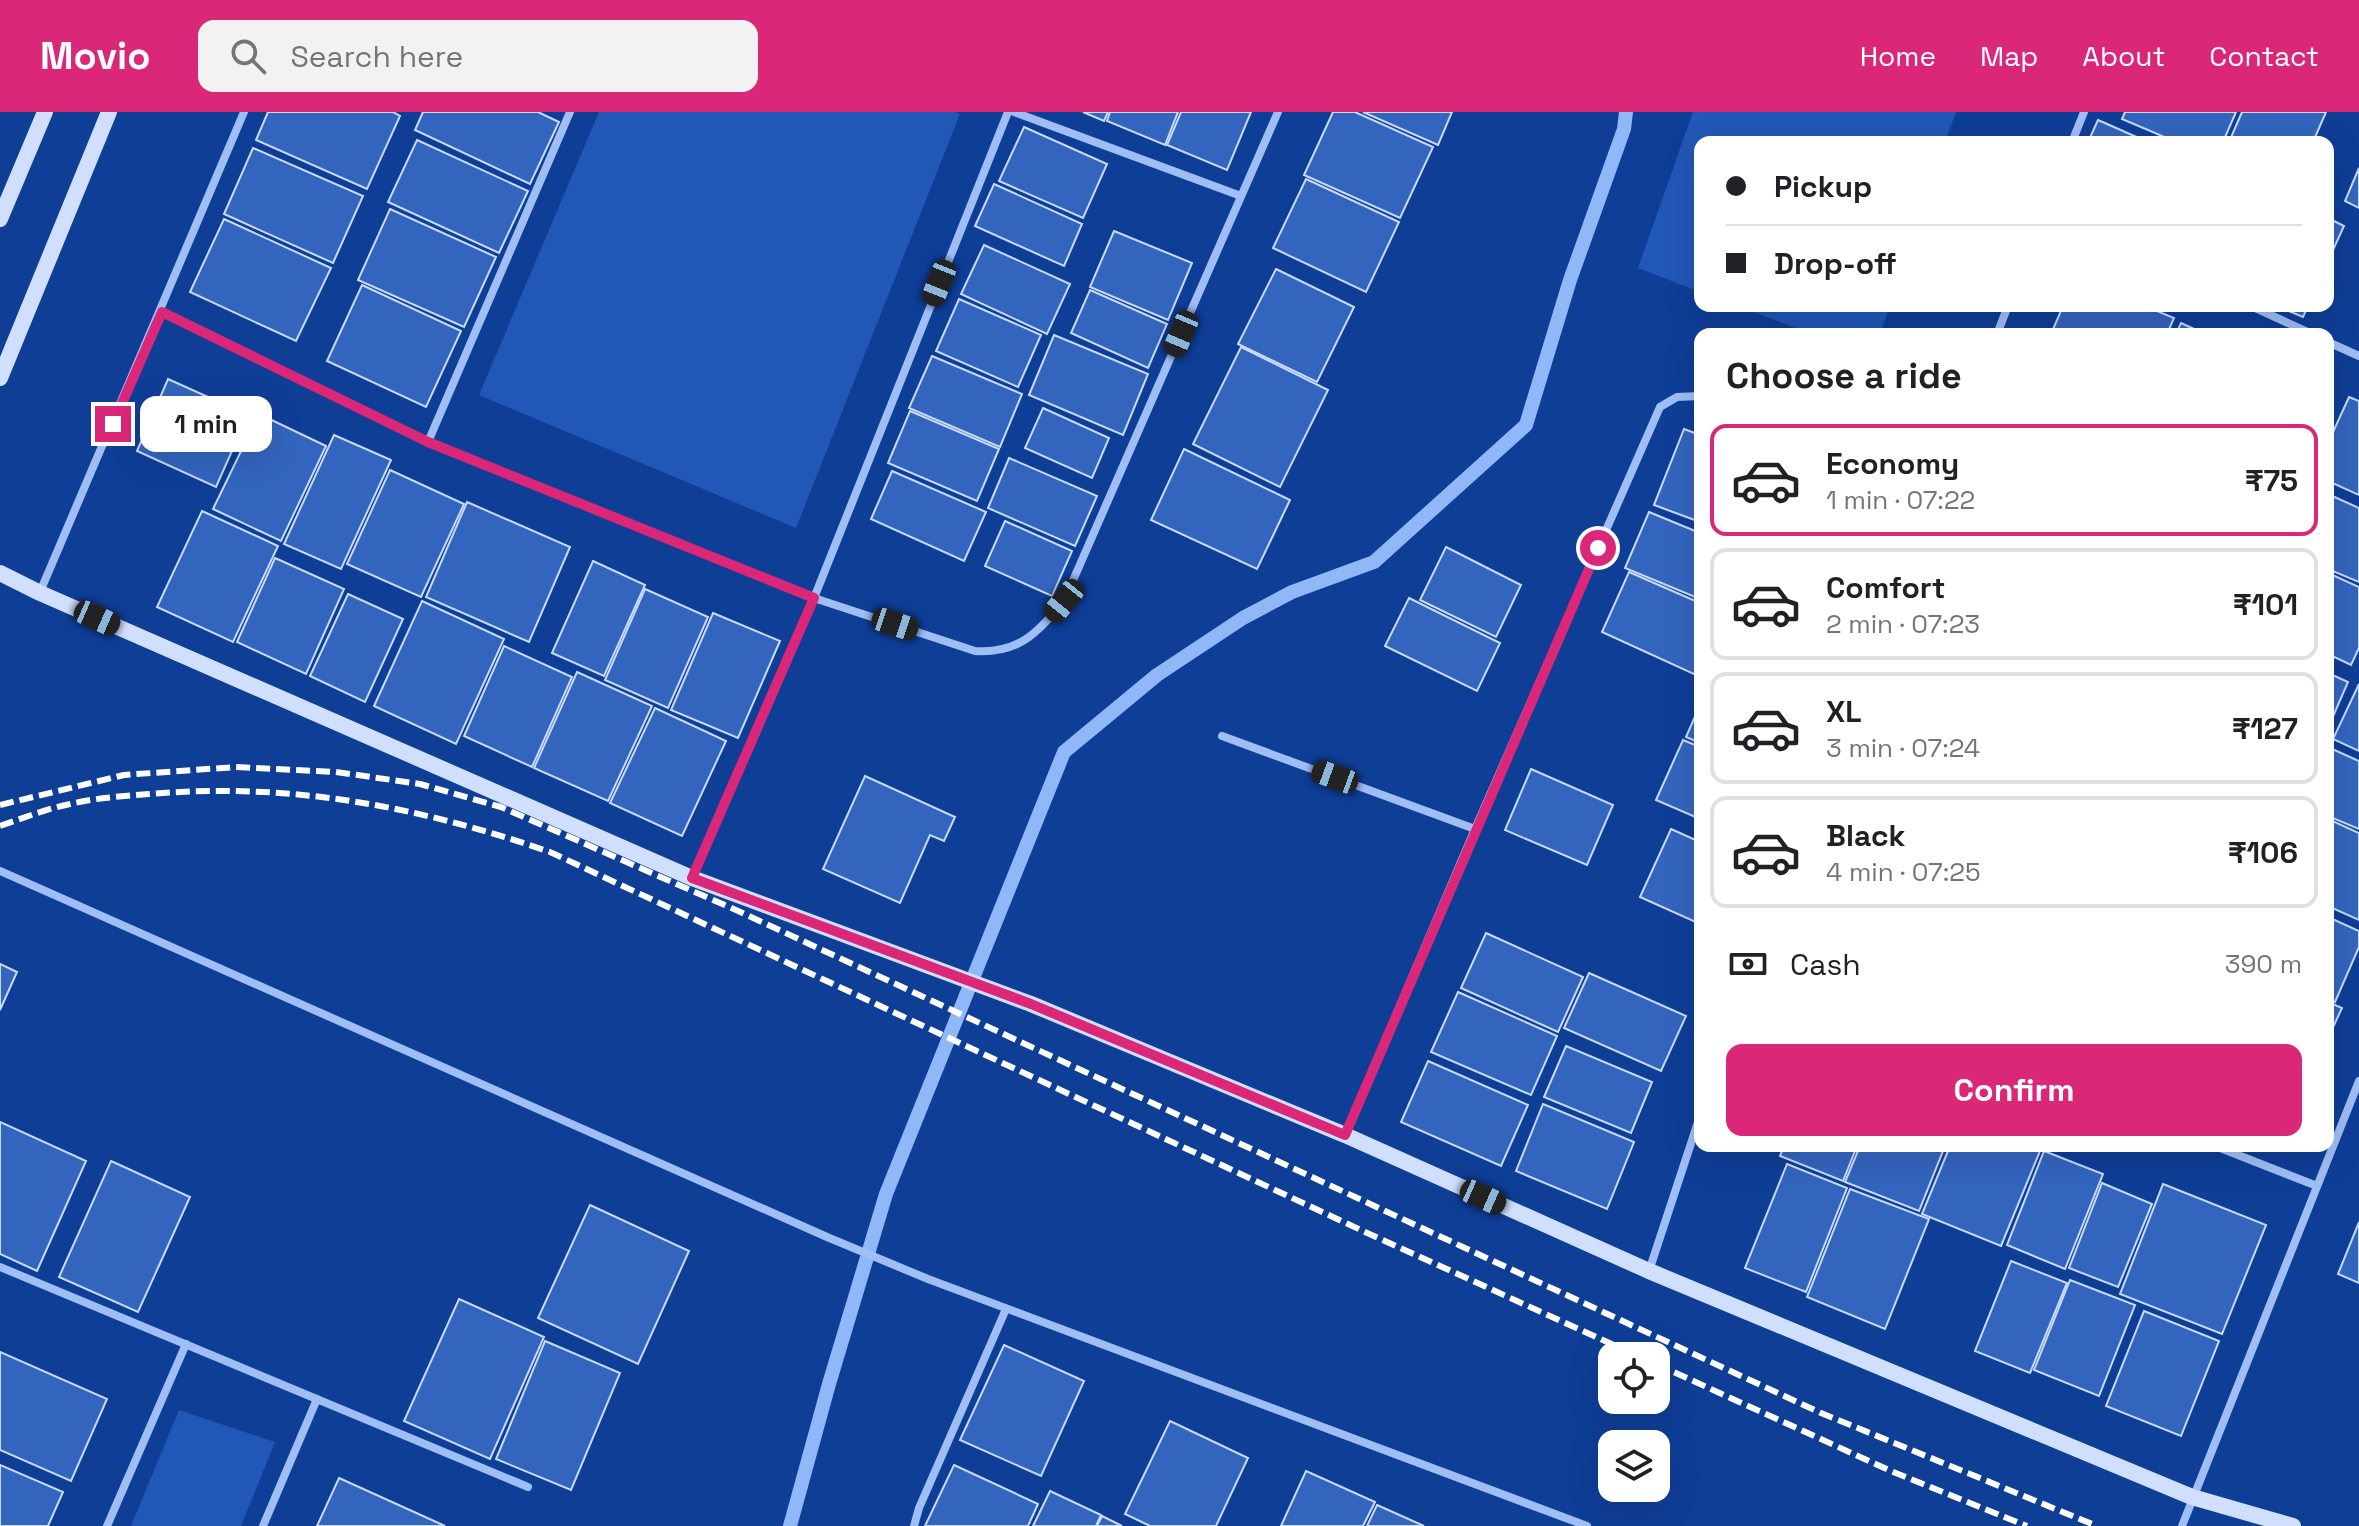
<!DOCTYPE html>
<html lang="en">
<head>
<meta charset="utf-8">
<style>
  :root { --surface:#fff; --page:#f2f2f2; --text:#202124; --muted:#757577; --line:#e0e0e0; --accent:#db2777 }
  body { margin:0; font-family:"Space Grotesk",sans-serif; background:var(--page); color:var(--text); height:100vh; display:flex; flex-direction:column; font-size:30px; white-space:nowrap }
  * { box-sizing:border-box; margin:0 }
  p { font-size:26px; color:var(--muted) }
  .icon { flex:none; width:44px; height:44px; fill:none; stroke:currentColor; stroke-width:2; stroke-linecap:round; stroke-linejoin:round }
  .map { position:relative; flex:1; overflow:hidden }
  .drawer { position:absolute; left:1694px; top:216px; width:640px; height:824px; display:flex; flex-direction:column; background:var(--surface); border-radius:16px; box-shadow:0 8px 32px #0002 }
  .drawer>* { flex:none }
  .top-card { position:absolute; left:1694px; top:24px; width:640px; height:176px; border-radius:16px; box-shadow:0 8px 32px #0002; display:grid; align-content:center; height:176px; padding:0 32px; background:var(--surface) }
  .controls { position:absolute; left:1598px; top:1230px; display:grid; gap:16px }
  .controls a { display:grid; place-items:center; width:72px; height:72px; border-radius:16px; background:var(--surface); box-shadow:0 8px 32px #0002; font-size:40px }
  .end { position:absolute; width:36px; height:36px; margin:-18px; border:10px solid #db2777; background:#fff; box-shadow:0 0 0 4px #fff }
  .from { border-radius:50% }
  .bubble { position:absolute; height:56px; border-radius:16px; background:var(--surface); box-shadow:0 8px 32px #0002; font-size:26px; font-weight:800; line-height:56px; text-align:center }
  .car { position:absolute; width:24px; height:48px; margin:-24px -12px; border-radius:10px; box-shadow:0 0 6px 2px #0007; background:linear-gradient(#222 24%,#8ab4d8 0 40%,#222 0 76%,#8ab4d8 0 86%,#222 0) }
  .top-card b { display:flex; align-items:center; gap:28px; height:76px; font-size:30px }
  .top-card b+b { border-top:2px solid var(--line) }
  .top-card i { width:20px; height:20px; background:var(--text) }
  ul { padding:0; list-style:none }
  li { display:flex; align-items:center; gap:24px; height:112px; margin:0 16px 12px; padding:0 16px; border:4px solid var(--line); border-radius:16px }
  li div { flex:1 }
  li b { display:block; font-size:30px }
  li em { font-style:normal; font-weight:800 }
  li.current { border-color:var(--accent) }
  li>.icon { width:72px; height:72px; stroke-width:1.5 }
  h2 { padding:0 32px; font-size:36px; line-height:96px }
  .pay { display:flex; align-items:center; gap:20px; height:88px; padding:0 32px; font-size:30px }
  .pay p { margin-inline-start:auto }
  .button { display:flex; gap:16px; margin-top:auto; padding:16px 32px }
  .button a { flex:1; height:92px; border-radius:16px; background:var(--accent); color:#fff; font-size:32px; font-weight:800; line-height:92px; text-align:center }
  header { display:flex; align-items:center; gap:48px; box-sizing:border-box; height:112px; padding:0 40px; background:var(--accent); color:#fff }
  header strong { font-size:38px }
  nav { display:flex; gap:44px; margin-inline-start:auto; font-size:28px }
  .search { width:560px; height:72px; background:var(--page); display:flex; align-items:center; gap:20px; box-sizing:border-box; padding:0 28px; border-radius:16px; color:var(--muted); font-size:30px }
  .map>svg:first-child { display:block }
  .green { fill:#2157b7 }
  .lines { fill:none; stroke-linecap:round; stroke-linejoin:round }
  .stream { stroke:#90b7f8; stroke-width:14 }
  .building { fill:#3365be; stroke:#c7dbfe; stroke-width:2 }
  .street { stroke:#9fbef5; stroke-width:8 }
  .secondary { stroke:#cfdffd; stroke-width:16 }
  .rail { stroke:#fff; stroke-width:6; stroke-dasharray:14 6; stroke-linecap:butt }
  .route { stroke:#db2777; stroke-width:10 }
</style>
</head>
<body>
<header>
<strong>Movio</strong>
<div class="search"><svg class="icon" aria-label="search" viewBox="0 0 24 24"><circle cx="10" cy="10" r="6"/><path d="M15 15l6 6"/></svg>Search here</div>
<nav><a>Home</a><a>Map</a><a>About</a><a>Contact</a></nav>
</header>
<div class="map">
<svg width="2359" height="1414" viewBox="0 0 2359 1414">
  <rect width="100%" height="100%" fill="#0f3e97"/>
  <g class="green">
    <path d="M 599,0 L 955,0 L 960,2 L 796,416 L 479,283 Z"/>
    <path d="M 1693,0 L 1956,0 L 1945,30 L 1700,30 L 1700,180 L 1638,156 Z"/>
    <path d="M 1738,194 L 1890,194 L 1880,222 L 1811,222 Z"/>
    <path d="M 179,1298 L 275,1330 L 241,1414 L 131,1414 Z"/>
  </g>
  <g class="lines">
    <path class="stream" d="M 790,1414 L 829,1272 L 886,1082 L 1064,640 L 1157,563 L 1243,506 L 1292,480 L 1374,450 L 1526,313 L 1570,168 L 1624,17 L 1626,0"/>
  </g>
  <g class="building">
    <path d="M 268,0 L 393,0 L 400,4 L 367,77 L 256,28 Z"/>
    <path d="M 423,0 L 538,0 L 559,10 L 530,72 L 415,18 Z"/>
    <path d="M 1083,0 L 1108,0 L 1104,9 Z"/>
    <path d="M 1110,0 L 1178,0 L 1165,33 L 1107,9 Z"/>
    <path d="M 1181,0 L 1251,0 L 1227,58 L 1167,33 Z"/>
    <path d="M 1333,0 L 1355,0 L 1433,35 L 1400,106 L 1304,63 Z"/>
    <path d="M 1363,0 L 1452,0 L 1438,33 Z"/>
    <path d="M 2125,0 L 2236,0 L 2223,30 L 2176,30 L 2122,7 Z"/>
    <path d="M 2242,0 L 2326,0 L 2313,30 L 2229,30 Z"/>
    <path d="M 2098,8 L 2148,30 L 2088,30 Z"/>
    <path d="M 1024,15 L 1107,52 L 1083,106 L 999,69 Z"/>
    <path d="M 417,28 L 528,79 L 499,141 L 388,90 Z"/>
    <path d="M 253,36 L 363,84 L 333,151 L 224,102 Z"/>
    <path d="M 2359,56 L 2359,96 L 2345,89 Z"/>
    <path d="M 1306,67 L 1399,110 L 1366,180 L 1273,136 Z"/>
    <path d="M 994,72 L 1082,112 L 1064,154 L 975,114 Z"/>
    <path d="M 390,97 L 496,145 L 464,215 L 358,168 Z"/>
    <path d="M 2328,106 L 2344,114 L 2328,149 Z"/>
    <path d="M 224,107 L 331,156 L 296,229 L 190,180 Z"/>
    <path d="M 1114,119 L 1192,151 L 1168,208 L 1090,175 Z"/>
    <path d="M 984,133 L 1070,172 L 1047,222 L 961,182 Z"/>
    <path d="M 1276,157 L 1354,195 L 1317,270 L 1238,232 Z"/>
    <path d="M 362,173 L 461,219 L 426,295 L 327,249 Z"/>
    <path d="M 1090,178 L 1167,212 L 1148,256 L 1071,221 Z"/>
    <path d="M 959,187 L 1041,223 L 1018,275 L 936,239 Z"/>
    <path d="M 2063,194 L 2145,194 L 2174,206 L 2167,222 L 2051,222 Z"/>
    <path d="M 2277,194 L 2308,194 L 2303,205 Z"/>
    <path d="M 2181,211 L 2205,222 L 2176,222 Z"/>
    <path d="M 1054,223 L 1148,262 L 1123,323 L 1029,283 Z"/>
    <path d="M 1241,235 L 1328,278 L 1280,375 L 1193,332 Z"/>
    <path d="M 932,244 L 1022,282 L 1000,335 L 909,296 Z"/>
    <path d="M 168,267 L 248,303 L 216,375 L 137,339 Z"/>
    <path d="M 2349,285 L 2359,289 L 2359,383 L 2328,369 L 2328,331 Z"/>
    <path d="M 1043,296 L 1109,326 L 1092,366 L 1025,336 Z"/>
    <path d="M 910,299 L 999,337 L 977,389 L 888,351 Z"/>
    <path d="M 259,302 L 326,334 L 281,429 L 213,397 Z"/>
    <path d="M 1684,317 L 1700,323 L 1700,410 L 1654,393 Z"/>
    <path d="M 334,323 L 391,348 L 341,457 L 284,432 Z"/>
    <path d="M 1184,337 L 1290,388 L 1257,457 L 1151,408 Z"/>
    <path d="M 1009,346 L 1097,384 L 1075,434 L 988,396 Z"/>
    <path d="M 390,358 L 464,392 L 421,485 L 347,452 Z"/>
    <path d="M 892,359 L 986,400 L 964,449 L 871,407 Z"/>
    <path d="M 2328,382 L 2359,396 L 2359,470 L 2328,457 Z"/>
    <path d="M 467,390 L 570,435 L 529,530 L 426,485 Z"/>
    <path d="M 202,399 L 278,434 L 233,530 L 157,495 Z"/>
    <path d="M 1649,400 L 1700,421 L 1700,487 L 1625,456 Z"/>
    <path d="M 1005,409 L 1072,439 L 1052,484 L 985,454 Z"/>
    <path d="M 1446,435 L 1521,473 L 1496,525 L 1420,488 Z"/>
    <path d="M 275,446 L 344,477 L 306,562 L 237,530 Z"/>
    <path d="M 593,449 L 645,473 L 604,564 L 552,541 Z"/>
    <path d="M 1629,460 L 1700,491 L 1700,553 L 1696,563 L 1602,520 Z"/>
    <path d="M 2328,461 L 2359,475 L 2359,536 L 2351,553 L 2328,542 Z"/>
    <path d="M 645,477 L 708,505 L 668,596 L 605,568 Z"/>
    <path d="M 348,482 L 403,507 L 365,590 L 310,564 Z"/>
    <path d="M 1409,486 L 1500,531 L 1477,579 L 1385,534 Z"/>
    <path d="M 422,489 L 504,527 L 456,632 L 374,594 Z"/>
    <path d="M 713,501 L 780,529 L 738,626 L 671,598 Z"/>
    <path d="M 504,534 L 572,565 L 532,655 L 464,624 Z"/>
    <path d="M 577,560 L 652,594 L 608,689 L 534,656 Z"/>
    <path d="M 2328,561 L 2348,570 L 2328,616 Z"/>
    <path d="M 2359,572 L 2359,639 L 2333,627 Z"/>
    <path d="M 1700,593 L 1700,631 L 1686,625 Z"/>
    <path d="M 655,596 L 726,629 L 682,724 L 610,691 Z"/>
    <path d="M 1683,628 L 1700,635 L 1700,707 L 1656,688 Z"/>
    <path d="M 2330,636 L 2359,649 L 2359,717 L 2328,704 Z"/>
    <path d="M 1531,657 L 1613,693 L 1587,753 L 1505,718 Z"/>
    <path d="M 865,664 L 955,705 L 944,729 L 930,723 L 900,791 L 823,757 Z"/>
    <path d="M 2328,707 L 2359,721 L 2359,808 L 2328,794 Z"/>
    <path d="M 1671,717 L 1700,730 L 1700,812 L 1640,785 Z"/>
    <path d="M 2328,805 L 2359,819 L 2359,835 L 2335,890 L 2328,886 Z"/>
    <path d="M 1486,821 L 1583,865 L 1558,920 L 1461,876 Z"/>
    <path d="M 0,852 L 17,860 L 0,898 Z"/>
    <path d="M 1589,861 L 1686,904 L 1661,959 L 1564,916 Z"/>
    <path d="M 1458,880 L 1557,924 L 1531,983 L 1431,940 Z"/>
    <path d="M 2328,890 L 2342,896 L 2328,926 Z"/>
    <path d="M 1566,934 L 1652,970 L 1631,1021 L 1544,985 Z"/>
    <path d="M 1428,949 L 1528,993 L 1501,1054 L 1401,1010 Z"/>
    <path d="M 1543,992 L 1634,1030 L 1607,1097 L 1516,1059 Z"/>
    <path d="M 0,1010 L 86,1049 L 37,1159 L 0,1142 Z"/>
    <path d="M 1784,1034 L 1857,1034 L 1843,1069 L 1780,1044 Z"/>
    <path d="M 1860,1034 L 1945,1034 L 1919,1099 L 1845,1070 Z"/>
    <path d="M 1950,1034 L 2028,1034 L 2040,1039 L 2001,1134 L 1922,1102 Z"/>
    <path d="M 2044,1039 L 2103,1062 L 2065,1157 L 2007,1133 Z"/>
    <path d="M 111,1049 L 190,1085 L 138,1200 L 59,1165 Z"/>
    <path d="M 1787,1052 L 1847,1076 L 1806,1180 L 1745,1156 Z"/>
    <path d="M 2102,1071 L 2152,1092 L 2118,1175 L 2069,1156 Z"/>
    <path d="M 2163,1072 L 2266,1113 L 2222,1222 L 2120,1182 Z"/>
    <path d="M 1850,1077 L 1929,1107 L 1885,1217 L 1807,1185 Z"/>
    <path d="M 590,1093 L 689,1139 L 638,1252 L 538,1206 Z"/>
    <path d="M 2359,1110 L 2359,1171 L 2338,1162 Z"/>
    <path d="M 2011,1149 L 2067,1171 L 2030,1261 L 1975,1239 Z"/>
    <path d="M 2070,1168 L 2135,1193 L 2099,1284 L 2034,1258 Z"/>
    <path d="M 459,1187 L 544,1225 L 490,1347 L 404,1309 Z"/>
    <path d="M 2144,1199 L 2219,1229 L 2181,1324 L 2106,1294 Z"/>
    <path d="M 545,1229 L 620,1261 L 571,1378 L 496,1347 Z"/>
    <path d="M 1004,1233 L 1084,1269 L 1041,1364 L 960,1328 Z"/>
    <path d="M 0,1240 L 107,1287 L 71,1369 L 0,1338 Z"/>
    <path d="M 1170,1309 L 1248,1346 L 1216,1414 L 1150,1414 L 1125,1402 Z"/>
    <path d="M 0,1353 L 63,1380 L 48,1414 L 0,1414 Z"/>
    <path d="M 954,1353 L 1038,1392 L 1028,1414 L 925,1414 Z"/>
    <path d="M 1306,1359 L 1375,1390 L 1363,1414 L 1281,1414 Z"/>
    <path d="M 339,1366 L 445,1414 L 317,1414 Z"/>
    <path d="M 1050,1379 L 1101,1403 L 1096,1414 L 1033,1414 Z"/>
    <path d="M 1377,1393 L 1424,1414 L 1367,1414 Z"/>
    <path d="M 1102,1404 L 1122,1414 L 1097,1414 Z"/>
  </g>
  <g class="lines">
    <g class="street">
      <path d="M 1014,0 L 1241,84"/>
      <path d="M 2072,30 L 2084,0"/>
      <path d="M 2251,194 L 2312,222"/>
      <path d="M 162,200 L 428,330 L 814,486 L 975,539 C 1018,542 1038,521 1064,489 L 1278,0"/>
      <path d="M 1997,222 L 2008,194"/>
      <path d="M 2328,230 L 2359,244"/>
      <path d="M 428,330 L 570,0"/>
      <path d="M 40,480 L 244,0"/>
      <path d="M 1222,624 L 1475,717"/>
      <path d="M 0,759 L 827,1125 L 928,1167 L 1587,1414"/>
      <path d="M 692,765 L 814,486 L 1008,0"/>
      <path d="M 1345,1023 L 1475,717 L 1660,295 L 1677,285 L 1700,284"/>
      <path d="M 2215,1034 L 2317,1074"/>
      <path d="M 0,1155 L 528,1375"/>
      <path d="M 1649,1159 L 1700,1004"/>
      <path d="M 107,1414 L 186,1232"/>
      <path d="M 263,1414 L 317,1287"/>
      <path d="M 914,1414 L 919,1396 L 1006,1197"/>
      <path d="M 2182,1414 L 2359,969"/>
    </g>
    <g class="secondary">
      <path d="M 0,107 L 45,0"/>
      <path d="M 0,266 L 109,0"/>
      <path d="M 0,461 L 40,481 L 692,766 L 1031,892 L 1345,1023 L 1649,1159 L 2192,1385 L 2293,1414"/>
    </g>
    <g class="rail">
      <path d="M 0,693 L 124,663 L 236,655 L 336,660 L 420,672 L 501,695 L 736,798 L 1821,1301 L 2097,1414"/>
      <path d="M 0,714 C 23,706 46,697 70,692 C 95,686 123,684 149,682 C 290,670 417,694 550,740 L 1363,1119 L 1638,1244"/>
      <path d="M 1656,1252 L 1891,1359 L 2027,1414"/>
    </g>
  </g>
  <g class="lines">
    <path class="route" d="M 113,312 L 162,200 L 428,330 L 814,486 L 692,766 L 1031,892 L 1345,1023 L 1598,436"/>
  </g>
</svg>
<div class="controls">
<a><svg class="icon" aria-label="locate" viewBox="0 0 24 24"><circle cx="12" cy="12" r="6"/><path d="M12 2v4M12 18v4M2 12h4M18 12h4"/></svg></a>
<a><svg class="icon" aria-label="layers" viewBox="0 0 24 24"><path d="M12 4l9 5-9 5-9-5zM3 14l9 5 9-5"/></svg></a>
</div>
<i class="end from" style="left:1598px;top:436px"></i>
<i class="end" style="left:113px;top:312px"></i>
<div class="bubble" style="left:140px;top:284px;width:132px">1 min</div>
<i class="car" style="left:939px;top:171px;rotate:202deg"></i>
<i class="car" style="left:1181px;top:222px;rotate:203deg"></i>
<i class="car" style="left:1064px;top:489px;rotate:219deg"></i>
<i class="car" style="left:97px;top:506px;rotate:114deg"></i>
<i class="car" style="left:895px;top:512px;rotate:108deg"></i>
<i class="car" style="left:1335px;top:665px;rotate:290deg"></i>
<i class="car" style="left:1483px;top:1085px;rotate:114deg"></i>
<div class="top-card">
<b><i class="from"></i>Pickup</b>
<b><i></i>Drop-off</b>
</div>
<section class="drawer">
<h2>Choose a ride</h2>
<ul>
<li class="current"><svg class="icon" aria-label="car" viewBox="0 0 24 24"><path d="M5 17H2v-5l4-1 3-4h7l3 4 3 1v5h-3M9 17h6M6 11h13"/><circle cx="7" cy="17" r="2"/><circle cx="17" cy="17" r="2"/></svg><div><b>Economy</b><p>1 min · 07:22</p></div><em>₹75</em></li>
<li><svg class="icon" aria-label="car" viewBox="0 0 24 24"><path d="M5 17H2v-5l4-1 3-4h7l3 4 3 1v5h-3M9 17h6M6 11h13"/><circle cx="7" cy="17" r="2"/><circle cx="17" cy="17" r="2"/></svg><div><b>Comfort</b><p>2 min · 07:23</p></div><em>₹101</em></li>
<li><svg class="icon" aria-label="car" viewBox="0 0 24 24"><path d="M5 17H2v-5l4-1 3-4h7l3 4 3 1v5h-3M9 17h6M6 11h13"/><circle cx="7" cy="17" r="2"/><circle cx="17" cy="17" r="2"/></svg><div><b>XL</b><p>3 min · 07:24</p></div><em>₹127</em></li>
<li><svg class="icon" aria-label="car" viewBox="0 0 24 24"><path d="M5 17H2v-5l4-1 3-4h7l3 4 3 1v5h-3M9 17h6M6 11h13"/><circle cx="7" cy="17" r="2"/><circle cx="17" cy="17" r="2"/></svg><div><b>Black</b><p>4 min · 07:25</p></div><em>₹106</em></li>
</ul>
<div class="pay"><svg class="icon" aria-label="cash" viewBox="0 0 24 24"><path d="M3 7h18v10H3z"/><circle cx="12" cy="12" r="2"/></svg>Cash<p>390 m</p></div>
<div class="button"><a>Confirm</a></div>
</section>
</div>
</body>
</html>
